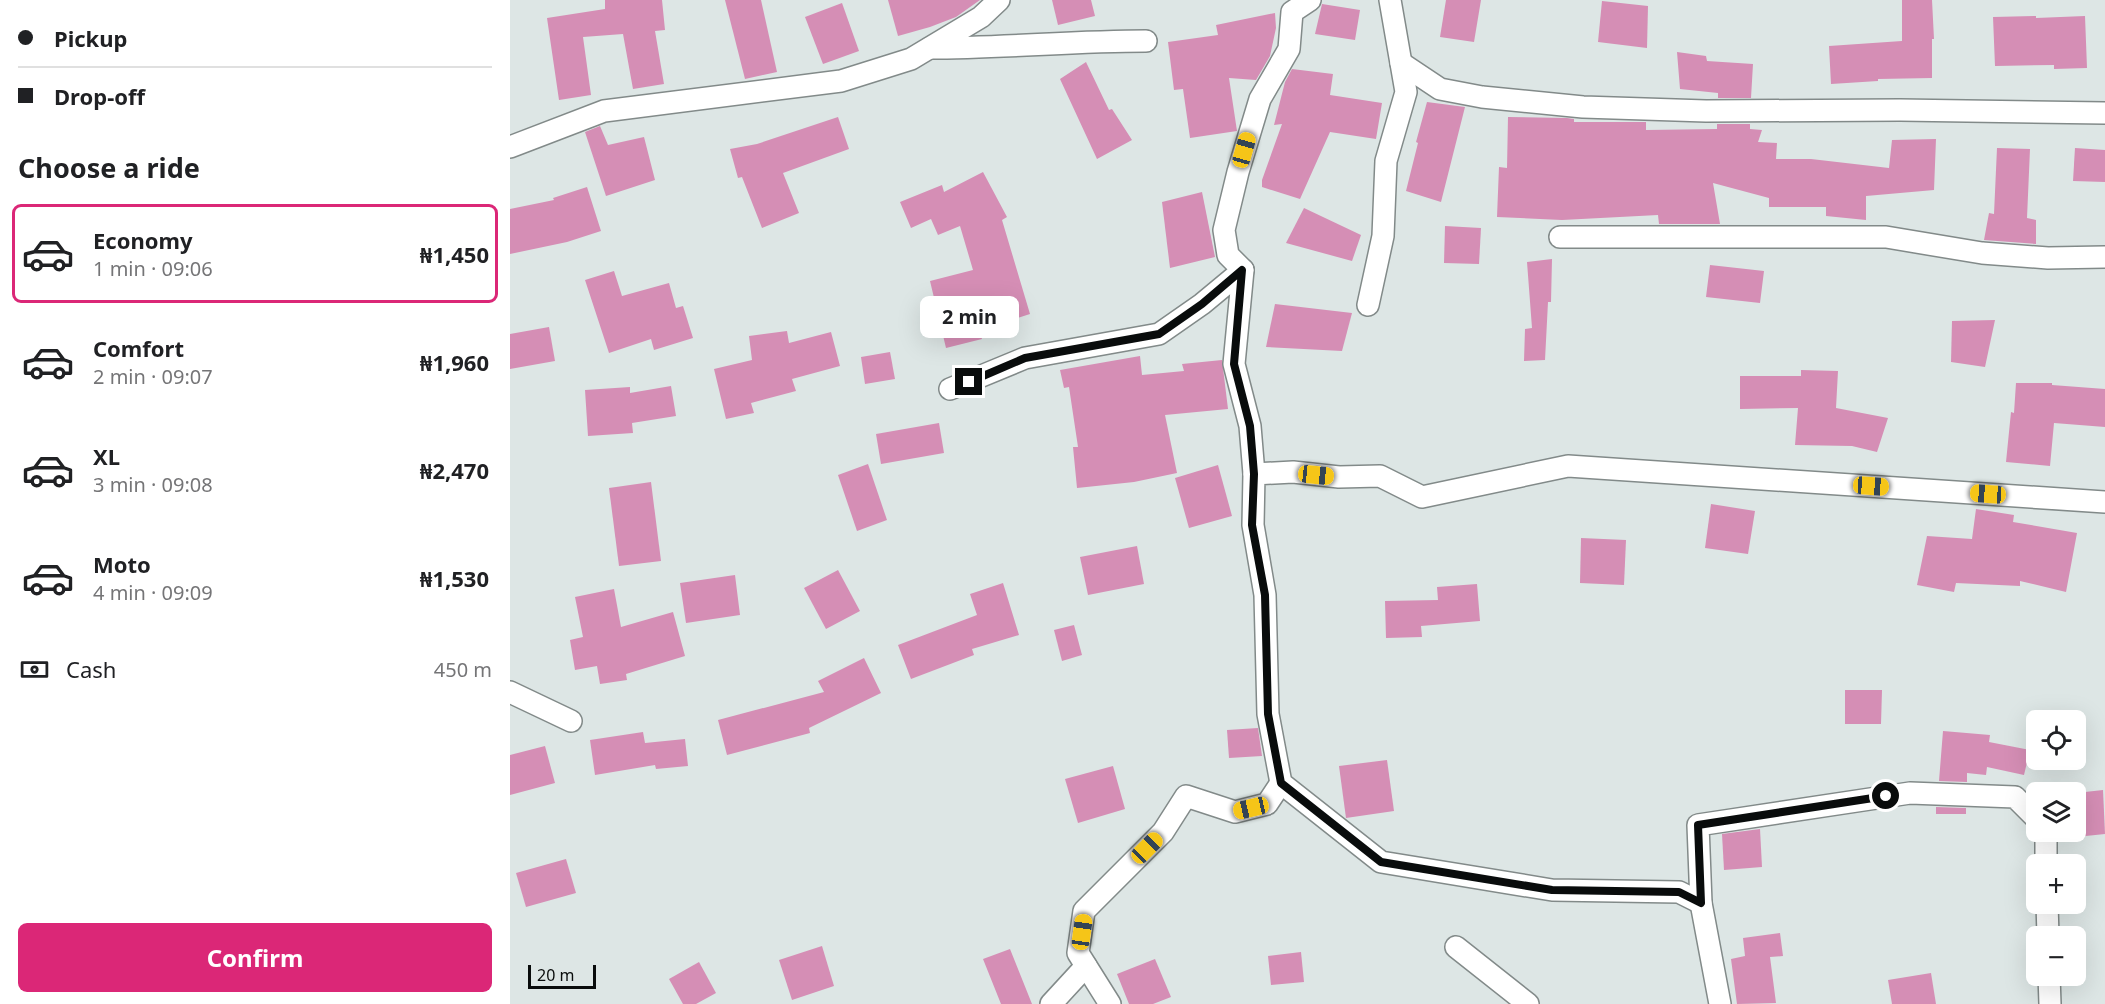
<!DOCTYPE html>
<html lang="en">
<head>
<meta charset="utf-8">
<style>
  :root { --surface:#fff; --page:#f2f2f2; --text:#202124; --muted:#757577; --line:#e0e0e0; --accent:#db2777 }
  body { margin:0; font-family:"Noto Sans",sans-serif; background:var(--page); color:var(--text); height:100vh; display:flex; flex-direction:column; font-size:22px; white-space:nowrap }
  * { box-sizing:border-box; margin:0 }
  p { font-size:20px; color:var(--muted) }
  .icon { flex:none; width:33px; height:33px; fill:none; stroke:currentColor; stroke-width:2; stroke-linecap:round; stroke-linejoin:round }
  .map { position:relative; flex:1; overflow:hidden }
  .sheet { display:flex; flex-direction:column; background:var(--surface); width:510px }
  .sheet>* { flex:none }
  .top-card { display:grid; align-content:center; height:132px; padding:0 18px; background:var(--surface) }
  .controls { position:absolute; left:1516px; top:710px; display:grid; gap:12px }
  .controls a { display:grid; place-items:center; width:60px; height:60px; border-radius:9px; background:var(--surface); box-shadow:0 6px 24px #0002; font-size:30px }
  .scale { position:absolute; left:18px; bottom:15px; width:68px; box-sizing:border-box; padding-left:6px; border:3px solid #090c0c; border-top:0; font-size:16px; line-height:21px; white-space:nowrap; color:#090c0c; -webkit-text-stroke:4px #dde6e5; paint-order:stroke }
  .end { position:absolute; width:27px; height:27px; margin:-14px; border:8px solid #090c0c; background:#fff; box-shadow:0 0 0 3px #fff }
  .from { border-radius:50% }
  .bubble { position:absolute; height:42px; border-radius:9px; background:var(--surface); box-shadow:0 6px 24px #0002; font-size:20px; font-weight:700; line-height:42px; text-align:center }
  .car { position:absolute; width:18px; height:36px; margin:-18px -9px; border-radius:8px; box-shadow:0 0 4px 2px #0007; background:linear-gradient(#f5c518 24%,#345 0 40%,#f5c518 0 76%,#345 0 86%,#f5c518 0) }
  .top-card b { display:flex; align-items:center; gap:21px; height:57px; font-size:22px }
  .top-card b+b { border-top:2px solid var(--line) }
  .top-card i { width:15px; height:15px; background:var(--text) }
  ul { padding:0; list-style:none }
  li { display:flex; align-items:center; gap:18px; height:99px; margin:0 12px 9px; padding:0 6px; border:3px solid transparent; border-radius:9px }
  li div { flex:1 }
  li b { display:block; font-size:22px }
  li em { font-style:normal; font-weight:700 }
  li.selected { border-color:var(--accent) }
  li>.icon { width:54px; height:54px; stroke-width:1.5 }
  h2 { padding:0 18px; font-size:27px; line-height:72px }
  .pay { display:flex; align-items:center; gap:15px; height:66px; padding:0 18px; font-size:22px }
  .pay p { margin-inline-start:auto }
  .action { display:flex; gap:12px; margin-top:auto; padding:12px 18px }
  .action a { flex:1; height:69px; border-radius:9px; background:var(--accent); color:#fff; font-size:24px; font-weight:700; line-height:69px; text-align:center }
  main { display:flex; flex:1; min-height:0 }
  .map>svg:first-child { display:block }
  .building { fill:#d58eb5 }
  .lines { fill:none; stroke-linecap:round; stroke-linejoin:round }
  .street-casing { stroke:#828a89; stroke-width:24 }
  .street { stroke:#fff; stroke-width:21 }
  .route { stroke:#090c0c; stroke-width:8 }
</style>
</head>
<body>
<main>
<section class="sheet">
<div class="top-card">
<b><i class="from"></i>Pickup</b>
<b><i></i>Drop-off</b>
</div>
<h2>Choose a ride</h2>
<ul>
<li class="selected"><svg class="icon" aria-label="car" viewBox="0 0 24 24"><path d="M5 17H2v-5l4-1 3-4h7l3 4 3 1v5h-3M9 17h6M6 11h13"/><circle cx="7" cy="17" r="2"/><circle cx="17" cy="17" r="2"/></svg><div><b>Economy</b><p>1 min · 09:06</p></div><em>₦1,450</em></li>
<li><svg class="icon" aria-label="car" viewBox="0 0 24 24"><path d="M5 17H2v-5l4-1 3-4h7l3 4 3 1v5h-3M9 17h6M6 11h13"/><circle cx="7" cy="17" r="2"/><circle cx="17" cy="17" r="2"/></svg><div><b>Comfort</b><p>2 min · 09:07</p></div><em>₦1,960</em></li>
<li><svg class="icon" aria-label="car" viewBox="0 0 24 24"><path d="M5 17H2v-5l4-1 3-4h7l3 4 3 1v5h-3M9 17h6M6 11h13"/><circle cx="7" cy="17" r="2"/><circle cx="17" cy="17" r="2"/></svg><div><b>XL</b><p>3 min · 09:08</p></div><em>₦2,470</em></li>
<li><svg class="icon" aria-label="car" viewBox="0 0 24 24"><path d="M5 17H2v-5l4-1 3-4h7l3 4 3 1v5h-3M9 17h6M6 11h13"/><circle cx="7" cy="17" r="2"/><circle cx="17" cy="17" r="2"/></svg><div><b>Moto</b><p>4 min · 09:09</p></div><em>₦1,530</em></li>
</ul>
<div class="pay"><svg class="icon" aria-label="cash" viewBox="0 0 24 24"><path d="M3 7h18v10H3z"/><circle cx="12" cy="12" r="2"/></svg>Cash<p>450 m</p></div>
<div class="action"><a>Confirm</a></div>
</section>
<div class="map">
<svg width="1595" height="1004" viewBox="0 0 1595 1004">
  <rect width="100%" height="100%" fill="#dde6e5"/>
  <g class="building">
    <path d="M 95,0 L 152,0 L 155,30 L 145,31 L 154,84 L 123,89 L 113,34 L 73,37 L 81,95 L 49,100 L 37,18 L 95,9 Z"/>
    <path d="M 215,0 L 251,0 L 267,72 L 235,79 Z"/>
    <path d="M 378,0 L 470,0 L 446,17 L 420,27 L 388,36 Z"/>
    <path d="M 542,0 L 581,0 L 585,16 L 548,25 Z"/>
    <path d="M 936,0 L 971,0 L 964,42 L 930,37 Z"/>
    <path d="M 1392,0 L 1422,0 L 1424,39 L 1422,39 L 1422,78 L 1368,79 L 1368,81 L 1321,84 L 1319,46 L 1392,41 Z"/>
    <path d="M 1092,1 L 1138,6 L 1137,48 L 1088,42 Z"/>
    <path d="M 332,3 L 349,51 L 313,64 L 295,17 Z"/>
    <path d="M 812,4 L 850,10 L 845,40 L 805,34 Z"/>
    <path d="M 765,13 L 766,28 L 760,56 L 746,80 L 719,78 L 727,131 L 680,138 L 673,89 L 664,90 L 658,42 L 708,35 L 706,25 Z"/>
    <path d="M 1526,16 L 1526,18 L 1575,16 L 1577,68 L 1544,69 L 1544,65 L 1485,66 L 1483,17 Z"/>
    <path d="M 1167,52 L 1196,56 L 1197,61 L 1243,64 L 1241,98 L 1208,98 L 1208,93 L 1170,89 Z"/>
    <path d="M 576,62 L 599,110 L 602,109 L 622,140 L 587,159 L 550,79 Z"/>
    <path d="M 782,69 L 823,74 L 820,95 L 872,103 L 866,139 L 820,132 L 790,199 L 752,187 L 752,180 L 772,124 L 764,125 L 775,82 Z"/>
    <path d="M 917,102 L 955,107 L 931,202 L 896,191 L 908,143 L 906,142 Z"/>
    <path d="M 328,117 L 339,149 L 273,173 L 289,213 L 252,228 L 232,177 L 228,178 L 220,149 L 247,144 Z"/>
    <path d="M 998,117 L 1057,118 L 1064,119 L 1064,122 L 1136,122 L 1136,130 L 1207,129 L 1207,124 L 1240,124 L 1240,129 L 1252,130 L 1248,142 L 1267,143 L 1266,159 L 1301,159 L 1379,168 L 1382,140 L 1426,139 L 1424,190 L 1356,196 L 1356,220 L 1316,216 L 1316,207 L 1259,207 L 1259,198 L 1203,183 L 1210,224 L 1149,224 L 1148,215 L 1052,220 L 987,217 L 989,167 L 997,168 Z"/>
    <path d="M 90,126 L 98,145 L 134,137 L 145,180 L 96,196 L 75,132 Z"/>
    <path d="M 1487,148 L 1520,149 L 1517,218 L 1526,220 L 1526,244 L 1474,240 L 1479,213 L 1484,214 Z"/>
    <path d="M 1565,148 L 1595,150 L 1595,182 L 1563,181 Z"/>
    <path d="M 473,172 L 497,217 L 492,220 L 520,314 L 469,330 L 472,339 L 436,348 L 420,281 L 463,270 L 450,226 L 428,235 L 421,219 L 401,228 L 390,202 L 432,185 L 434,192 Z"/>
    <path d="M 77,187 L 91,231 L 57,242 L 0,254 L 0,209 L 44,200 L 43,198 Z"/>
    <path d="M 692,192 L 705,257 L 660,268 L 652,202 Z"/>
    <path d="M 794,208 L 851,235 L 842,261 L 776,243 Z"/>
    <path d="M 935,226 L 971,228 L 969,264 L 934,263 Z"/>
    <path d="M 1042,259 L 1041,302 L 1038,302 L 1035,360 L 1014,361 L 1015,329 L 1022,328 L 1017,262 Z"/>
    <path d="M 1200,265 L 1254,271 L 1250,303 L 1196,297 Z"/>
    <path d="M 104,271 L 112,296 L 159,283 L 166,308 L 173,306 L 183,338 L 144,350 L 141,339 L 99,353 L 75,280 Z"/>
    <path d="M 765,304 L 842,313 L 832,351 L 756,347 Z"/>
    <path d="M 1485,320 L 1475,367 L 1441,362 L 1442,321 Z"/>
    <path d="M 39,327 L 45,361 L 0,369 L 0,334 Z"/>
    <path d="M 277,331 L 279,343 L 321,332 L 330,366 L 282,379 L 286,391 L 241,403 L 244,413 L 216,419 L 204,369 L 242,360 L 239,336 Z"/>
    <path d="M 380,352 L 385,379 L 355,384 L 351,357 Z"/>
    <path d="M 630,356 L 632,375 L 674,371 L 672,364 L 712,360 L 718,409 L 655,415 L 667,473 L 624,482 L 567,488 L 563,447 L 568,447 L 559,387 L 554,388 L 550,370 Z"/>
    <path d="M 1291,370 L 1328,371 L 1326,408 L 1378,418 L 1367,452 L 1342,446 L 1285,445 L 1288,408 L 1230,409 L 1230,376 L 1291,376 Z"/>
    <path d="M 1506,383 L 1542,383 L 1542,385 L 1595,389 L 1595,427 L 1544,423 L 1540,466 L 1496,462 L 1501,412 L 1504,413 Z"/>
    <path d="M 161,386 L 166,416 L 122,423 L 123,433 L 78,436 L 75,390 L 120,387 L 120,393 Z"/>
    <path d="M 429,423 L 434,453 L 371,464 L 366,434 Z"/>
    <path d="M 358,464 L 377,520 L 347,531 L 328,475 Z"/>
    <path d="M 708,465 L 722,516 L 679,528 L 665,478 Z"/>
    <path d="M 141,482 L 151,561 L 109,566 L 99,488 Z"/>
    <path d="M 1201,504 L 1245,511 L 1238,554 L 1195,548 Z"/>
    <path d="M 1466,509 L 1504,515 L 1503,522 L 1567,533 L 1556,592 L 1510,581 L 1510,586 L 1446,583 L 1444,592 L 1407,585 L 1417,536 L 1462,539 Z"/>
    <path d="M 1071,538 L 1116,540 L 1114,585 L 1070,583 Z"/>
    <path d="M 627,546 L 634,584 L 578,595 L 570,557 Z"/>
    <path d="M 328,570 L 350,611 L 316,629 L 294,588 Z"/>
    <path d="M 225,575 L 230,615 L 176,623 L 170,583 Z"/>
    <path d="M 493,583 L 509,635 L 462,649 L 464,655 L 401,679 L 388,645 L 467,615 L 460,594 Z"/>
    <path d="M 967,584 L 970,621 L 911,626 L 912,637 L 876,638 L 875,601 L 928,600 L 927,587 Z"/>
    <path d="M 104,589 L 111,627 L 163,612 L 175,656 L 116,674 L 117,680 L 90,684 L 87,666 L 65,670 L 60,640 L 73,637 L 65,597 Z"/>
    <path d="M 564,625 L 572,655 L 552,661 L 544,630 Z"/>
    <path d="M 354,658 L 371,693 L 299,728 L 300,733 L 217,755 L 208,720 L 314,692 L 308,681 Z"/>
    <path d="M 1335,690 L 1372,690 L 1371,724 L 1335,724 Z"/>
    <path d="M 748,728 L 752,756 L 719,758 L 717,730 Z"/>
    <path d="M 1433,731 L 1480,735 L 1479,742 L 1520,750 L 1514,775 L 1477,767 L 1476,775 L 1457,773 L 1457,782 L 1429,781 Z"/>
    <path d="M 133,732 L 135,743 L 175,739 L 178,766 L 146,769 L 145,765 L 85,775 L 80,740 Z"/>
    <path d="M 35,746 L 45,783 L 0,795 L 0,755 Z"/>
    <path d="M 877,760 L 884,811 L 836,818 L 829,766 Z"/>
    <path d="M 603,766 L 615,809 L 568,823 L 555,779 Z"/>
    <path d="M 1593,790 L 1595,834 L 1566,837 L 1566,793 Z"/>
    <path d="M 1426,807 L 1456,808 L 1456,814 L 1426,814 Z"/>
    <path d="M 1250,829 L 1252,867 L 1214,870 L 1212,834 Z"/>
    <path d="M 56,859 L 66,893 L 16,907 L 6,873 Z"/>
    <path d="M 1270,933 L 1273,956 L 1260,957 L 1266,1003 L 1227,1004 L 1221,959 L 1235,956 L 1233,938 Z"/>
    <path d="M 312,946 L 324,986 L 282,1000 L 269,960 Z"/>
    <path d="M 500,949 L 522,1004 L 491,1004 L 473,959 Z"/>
    <path d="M 791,952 L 794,982 L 761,985 L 758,956 Z"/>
    <path d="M 645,959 L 661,997 L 643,1004 L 619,1004 L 607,974 Z"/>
    <path d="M 189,962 L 206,993 L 186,1004 L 173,1004 L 159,979 Z"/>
    <path d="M 1421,973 L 1426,1004 L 1382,1004 L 1378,980 Z"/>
  </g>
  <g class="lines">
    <defs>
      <g id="street">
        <path d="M 420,48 C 492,48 564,41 636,41"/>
        <path d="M 891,63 L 930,89 L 972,97 L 1073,107 L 1196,111 L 1390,110 L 1595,113"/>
        <path d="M 0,147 L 94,111 L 331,81 L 401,59 L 471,17 L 489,0"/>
        <path d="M 1050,237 L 1376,237 L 1472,253 L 1538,258 L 1595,257"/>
        <path d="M 733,270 L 718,255 L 714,230 L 728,172 L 750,99 L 779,49 L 782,12 L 800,0"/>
        <path d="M 858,305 L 873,236 L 876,161 L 896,92 L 880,0"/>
        <path d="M 440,389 L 515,358 L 649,334 L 692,304 L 733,270 L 724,364 L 740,426 L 744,474"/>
        <path d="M 0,692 L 61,721"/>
        <path d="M 1536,831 L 1536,864"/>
        <path d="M 1191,903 L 1169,892 L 1042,890 L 871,862 L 771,783 L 758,714 L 755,595 L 743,525 L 744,474 L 783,472 L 829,477 L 870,476 L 912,497 L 1058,466 L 1595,502"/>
        <path d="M 1537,903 L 1538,936"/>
        <path d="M 946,947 L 1018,1004"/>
        <path d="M 1539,975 L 1540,1004"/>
        <path d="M 541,1004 L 576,966"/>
        <path d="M 600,1004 L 568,953 L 574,911 L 653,832 L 676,796 L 725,812 L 757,804 L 771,783"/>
        <path d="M 1210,1004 L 1191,903 L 1188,825 L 1400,793 L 1505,797 L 1527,819"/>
      </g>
    </defs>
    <use href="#street" class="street-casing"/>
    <use href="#street" class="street"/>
  </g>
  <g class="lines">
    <path class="route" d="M 459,382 L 515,358 L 649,334 L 692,304 L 732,270 L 724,364 L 740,426 L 744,474 L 742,525 L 755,595 L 758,714 L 771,783 L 871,862 L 1042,890 L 1169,892 L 1191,903 L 1188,825 L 1376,796"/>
  </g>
</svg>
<div class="controls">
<a><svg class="icon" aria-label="locate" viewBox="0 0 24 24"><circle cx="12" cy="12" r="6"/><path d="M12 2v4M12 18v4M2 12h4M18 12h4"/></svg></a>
<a><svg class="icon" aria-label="layers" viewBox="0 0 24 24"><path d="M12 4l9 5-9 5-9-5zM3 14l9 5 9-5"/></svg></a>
<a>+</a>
<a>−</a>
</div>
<div class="scale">20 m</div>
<i class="end from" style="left:1376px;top:796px"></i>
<i class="end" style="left:459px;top:382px"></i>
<div class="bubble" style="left:410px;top:296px;width:99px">2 min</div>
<i class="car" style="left:734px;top:150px;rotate:16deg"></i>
<i class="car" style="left:806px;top:475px;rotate:96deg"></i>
<i class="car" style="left:1361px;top:486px;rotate:94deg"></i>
<i class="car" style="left:1478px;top:494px;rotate:274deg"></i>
<i class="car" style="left:741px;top:808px;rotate:257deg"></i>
<i class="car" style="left:637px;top:848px;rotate:45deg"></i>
<i class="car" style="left:572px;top:932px;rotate:8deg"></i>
</div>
</main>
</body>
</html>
